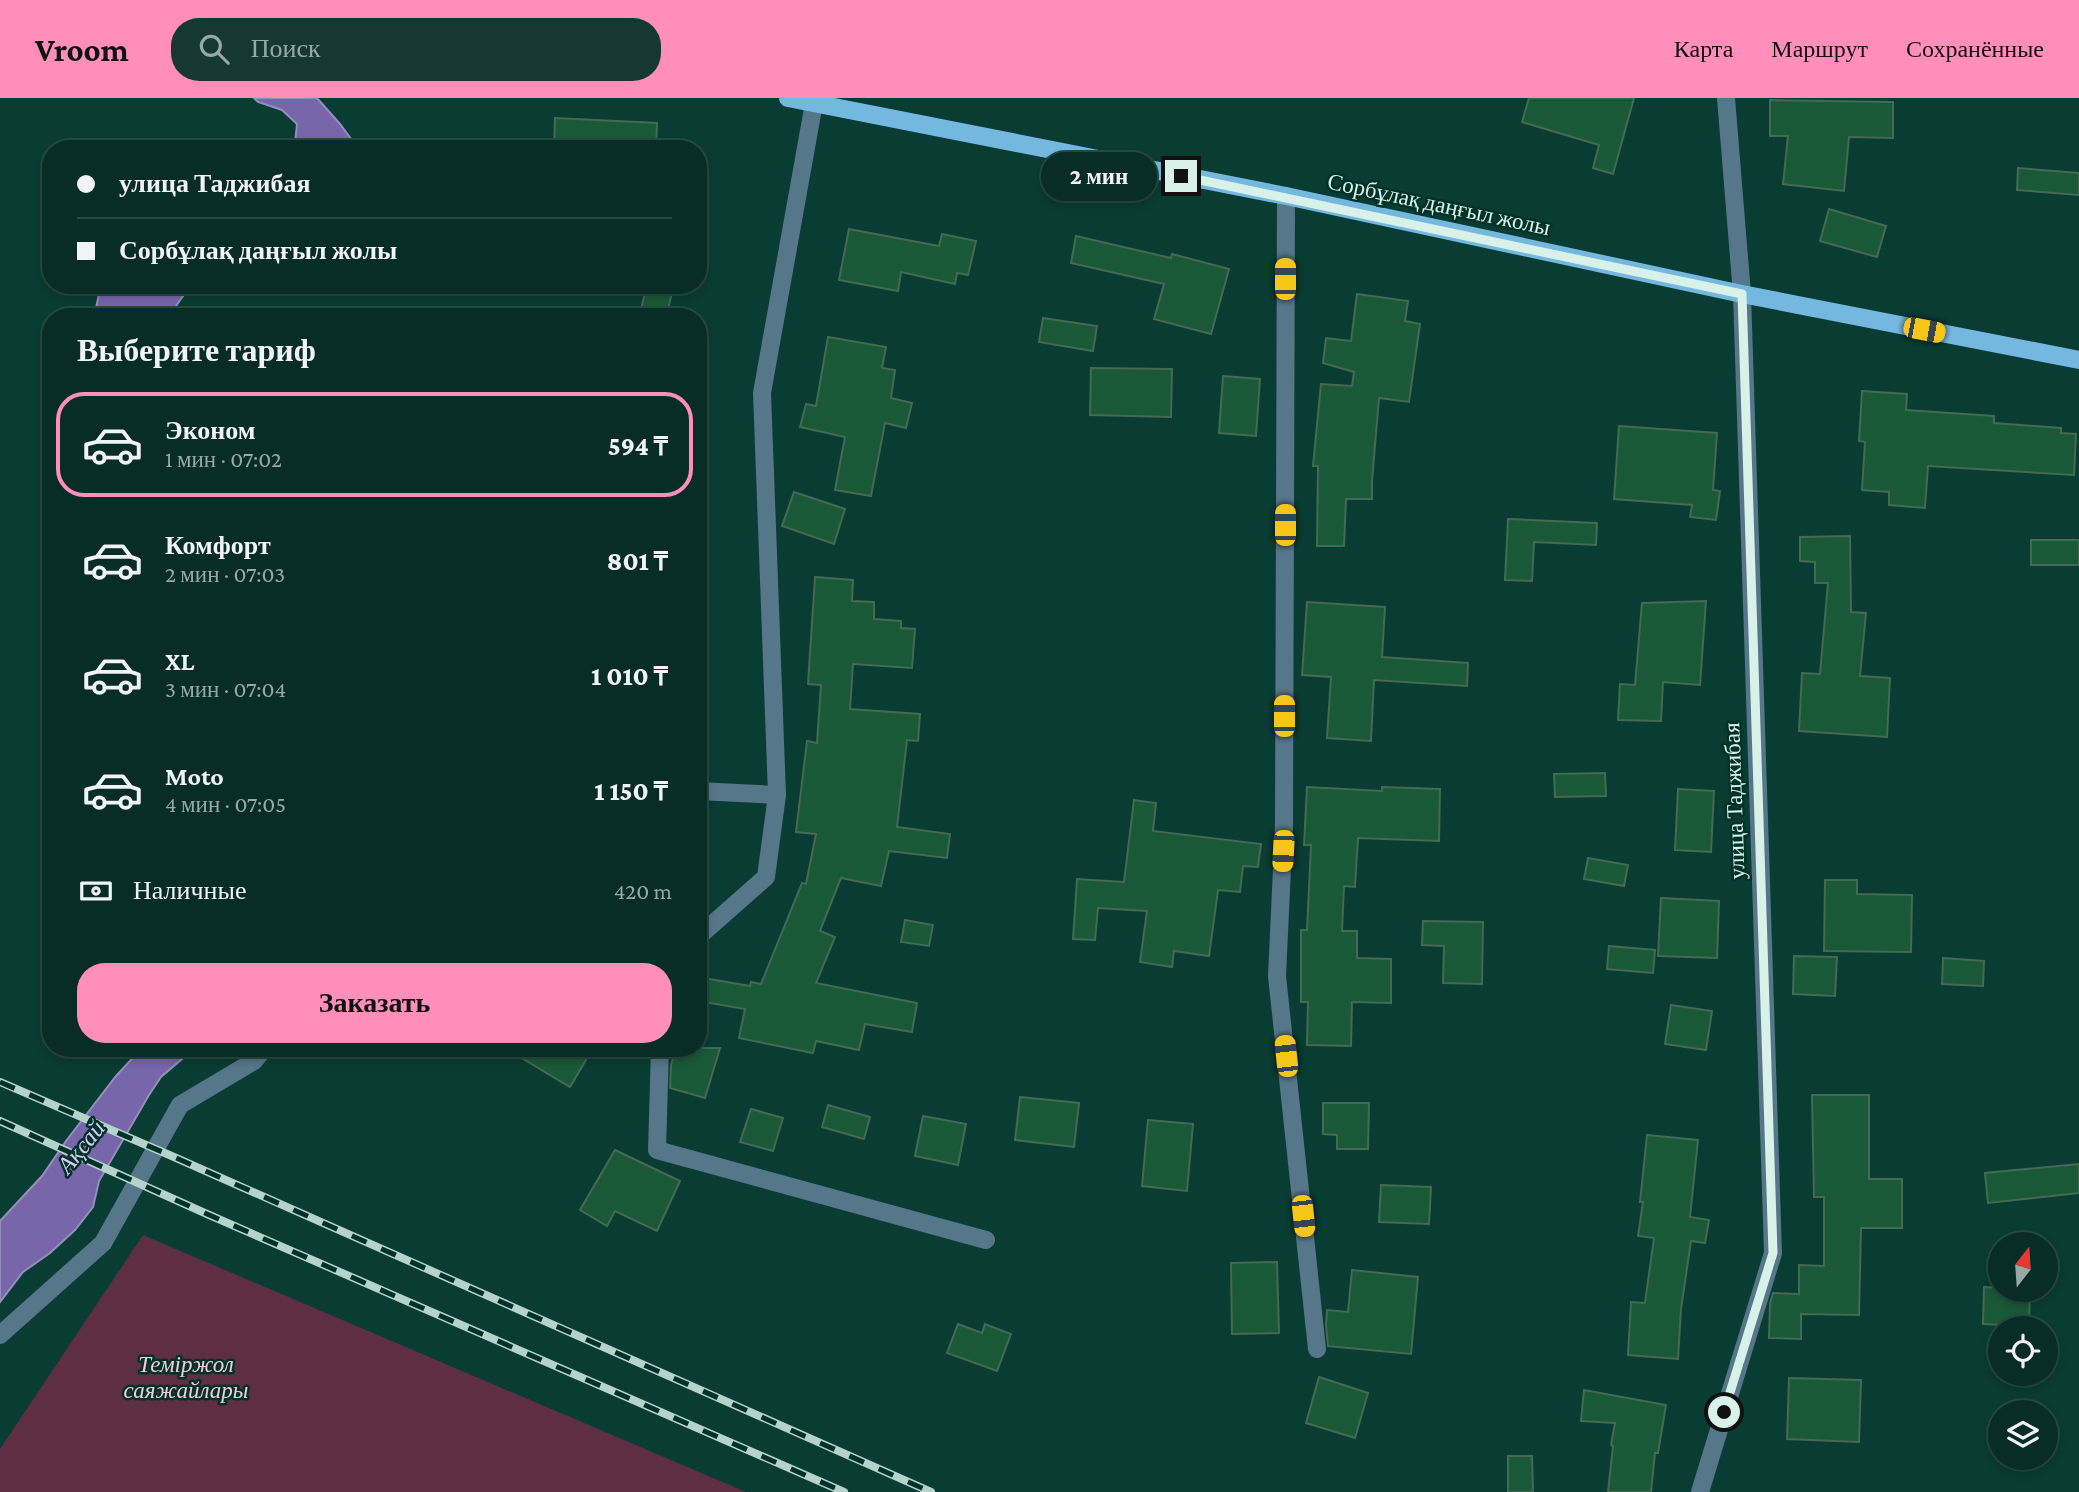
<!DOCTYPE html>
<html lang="ru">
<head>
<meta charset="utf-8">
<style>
  :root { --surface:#072d26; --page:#153932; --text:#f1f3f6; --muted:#98a8a7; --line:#284943; --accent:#ff8ebb }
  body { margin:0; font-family:"Crimson Pro",serif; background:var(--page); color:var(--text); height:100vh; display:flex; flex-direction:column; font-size:26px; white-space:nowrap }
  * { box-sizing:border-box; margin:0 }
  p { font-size:23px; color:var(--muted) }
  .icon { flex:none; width:38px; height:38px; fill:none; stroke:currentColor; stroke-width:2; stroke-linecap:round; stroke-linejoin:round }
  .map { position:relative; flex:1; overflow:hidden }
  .sheet { position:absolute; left:42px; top:210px; width:665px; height:749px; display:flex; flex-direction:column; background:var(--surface); border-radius:28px; box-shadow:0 4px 10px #0003,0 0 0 2px var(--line) }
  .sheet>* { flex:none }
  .banner { position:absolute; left:42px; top:42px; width:665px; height:154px; border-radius:28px; box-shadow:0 4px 10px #0003,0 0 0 2px var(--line); display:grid; align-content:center; height:154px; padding:0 35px; background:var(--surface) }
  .needle { width:46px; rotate:17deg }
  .controls { position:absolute; left:1988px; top:1134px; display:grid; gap:14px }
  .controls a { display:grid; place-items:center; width:70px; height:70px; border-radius:50%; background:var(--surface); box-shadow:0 4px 10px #0003,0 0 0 2px var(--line); font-size:35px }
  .end { position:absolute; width:32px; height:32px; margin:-16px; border:9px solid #d8f1e9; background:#111; box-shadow:0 0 0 4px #111 }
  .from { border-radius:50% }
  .bubble { position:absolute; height:49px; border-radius:24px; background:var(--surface); box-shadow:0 4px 10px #0003,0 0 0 2px var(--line); font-size:23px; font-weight:800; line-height:49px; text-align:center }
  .car { position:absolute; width:21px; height:42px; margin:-21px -10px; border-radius:9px; box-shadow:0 0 5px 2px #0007; background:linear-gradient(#f5c518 24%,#345 0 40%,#f5c518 0 76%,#345 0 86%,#f5c518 0) }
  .banner b { display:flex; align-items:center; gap:24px; height:66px; font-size:26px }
  .banner b+b { border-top:2px solid var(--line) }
  .banner i { width:18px; height:18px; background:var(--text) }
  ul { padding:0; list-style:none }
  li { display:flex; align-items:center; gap:21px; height:105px; margin:0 14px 10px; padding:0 21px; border:4px solid transparent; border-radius:28px }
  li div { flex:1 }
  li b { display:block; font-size:26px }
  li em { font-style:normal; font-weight:800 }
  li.selected { border-color:var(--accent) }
  li>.icon { width:63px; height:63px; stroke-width:1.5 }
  h2 { padding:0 35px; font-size:32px; line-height:84px }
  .pay { display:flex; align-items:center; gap:18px; height:77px; padding:0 35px; font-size:26px }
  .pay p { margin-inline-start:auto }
  .action { display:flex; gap:14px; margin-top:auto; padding:14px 35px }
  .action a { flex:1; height:80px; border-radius:28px; background:var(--accent); color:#111; font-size:28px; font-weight:800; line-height:80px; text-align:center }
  header { display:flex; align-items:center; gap:42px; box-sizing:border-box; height:98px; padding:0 35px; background:var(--accent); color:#111 }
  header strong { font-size:33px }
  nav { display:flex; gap:38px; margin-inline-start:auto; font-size:24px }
  .search { width:490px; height:63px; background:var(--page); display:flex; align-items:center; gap:18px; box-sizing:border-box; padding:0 24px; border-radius:28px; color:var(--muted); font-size:26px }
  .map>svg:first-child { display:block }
  .green { fill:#5e2f42 }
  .water { fill:#7865aa; stroke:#958fbd; stroke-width:2 }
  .building { fill:#1a5937; stroke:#456952; stroke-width:2 }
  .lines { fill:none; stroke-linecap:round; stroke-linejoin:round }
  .street { stroke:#56768a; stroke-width:18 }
  .primary { stroke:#74b8e0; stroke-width:18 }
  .rail-casing { stroke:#b5d3ca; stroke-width:8 }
  .rail { stroke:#003228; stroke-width:5; stroke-dasharray:16; stroke-linecap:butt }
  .route { stroke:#d8f1e9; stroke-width:9 }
  .labels { text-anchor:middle; stroke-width:5; stroke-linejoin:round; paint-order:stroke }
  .street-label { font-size:23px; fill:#d8f1e9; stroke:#003228 }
  .park-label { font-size:23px; font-style:italic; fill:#f7cad9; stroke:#003228 }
  .water-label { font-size:24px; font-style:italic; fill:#d6cdf4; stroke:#003228 }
</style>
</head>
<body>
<header>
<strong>Vroom</strong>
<div class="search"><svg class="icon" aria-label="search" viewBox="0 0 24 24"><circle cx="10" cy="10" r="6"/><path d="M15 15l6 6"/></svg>Поиск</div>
<nav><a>Карта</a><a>Маршрут</a><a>Сохранённые</a></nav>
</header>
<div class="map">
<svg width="2079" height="1394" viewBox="0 0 2079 1394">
  <rect width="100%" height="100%" fill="#093c32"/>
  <path class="green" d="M 143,1137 L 746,1394 L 0,1394 L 0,1351 Z"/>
  <g class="water">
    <path d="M 254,0 L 317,0 L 340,26 L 357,49 L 356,51 L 290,51 L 295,45 L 297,26 L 282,12 L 258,4 Z"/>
    <path d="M 101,187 L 191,187 L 176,208 L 171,219 L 94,219 Z"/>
    <path d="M 142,950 L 195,950 L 161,979 L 149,997 L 99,1083 L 93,1109 L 75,1132 L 50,1155 L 23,1174 L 0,1204 L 0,1123 L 42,1078 L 66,1043 L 116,978 Z"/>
  </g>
  <g class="building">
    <path d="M 1529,0 L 1634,0 L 1613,76 L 1593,70 L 1599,47 L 1522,24 Z"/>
    <path d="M 1770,2 L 1893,4 L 1893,40 L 1849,39 L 1844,93 L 1783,86 L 1788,38 L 1770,38 Z"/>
    <path d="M 555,20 L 657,25 L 656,51 L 554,51 Z"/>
    <path d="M 2018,70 L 2079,75 L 2079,97 L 2017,92 Z"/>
    <path d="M 1829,111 L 1886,128 L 1877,159 L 1820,143 Z"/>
    <path d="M 849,131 L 939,148 L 942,136 L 976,143 L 968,177 L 957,175 L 955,186 L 901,174 L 898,193 L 839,182 Z"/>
    <path d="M 1076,138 L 1171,160 L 1172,156 L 1229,171 L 1211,236 L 1154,221 L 1164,186 L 1071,165 Z"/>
    <path d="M 647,187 L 674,187 L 666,219 L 639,219 Z"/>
    <path d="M 1357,196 L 1408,203 L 1405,223 L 1420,226 L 1409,304 L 1379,300 L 1372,383 L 1372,401 L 1346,401 L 1344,448 L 1317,448 L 1318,368 L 1313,368 L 1321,286 L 1352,288 L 1354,274 L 1323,265 L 1326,240 L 1351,243 Z"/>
    <path d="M 1043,220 L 1097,228 L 1093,253 L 1039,244 Z"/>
    <path d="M 828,239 L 886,249 L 882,270 L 895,272 L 891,300 L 912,305 L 906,330 L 885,325 L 871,398 L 835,392 L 845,339 L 800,329 L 806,306 L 816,308 Z"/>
    <path d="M 1091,270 L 1172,271 L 1171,319 L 1090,317 Z"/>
    <path d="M 1223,278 L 1260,281 L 1256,338 L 1219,335 Z"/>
    <path d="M 1862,293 L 1907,296 L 1906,312 L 1994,318 L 1994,325 L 2061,330 L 2061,335 L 2076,336 L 2074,377 L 1928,368 L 1925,410 L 1889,407 L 1889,394 L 1862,392 L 1865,344 L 1859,343 Z"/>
    <path d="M 1619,328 L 1717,335 L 1713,392 L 1720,393 L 1716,422 L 1690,419 L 1692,407 L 1614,401 Z"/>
    <path d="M 794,394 L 845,411 L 834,446 L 782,428 Z"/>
    <path d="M 1508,421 L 1597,425 L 1596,447 L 1534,444 L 1532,483 L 1505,482 Z"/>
    <path d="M 1850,438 L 1851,514 L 1866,515 L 1860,578 L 1890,580 L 1887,639 L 1799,633 L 1802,575 L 1820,576 L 1828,485 L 1815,485 L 1815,464 L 1800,463 L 1800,439 Z"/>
    <rect x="2031" y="442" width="48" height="25"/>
    <path d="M 815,479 L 853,482 L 852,503 L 874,504 L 874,521 L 901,523 L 901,530 L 915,531 L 912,570 L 853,566 L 850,611 L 920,616 L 918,643 L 907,642 L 897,729 L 950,736 L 947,760 L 889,753 L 881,788 L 841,780 L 820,833 L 835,839 L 816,885 L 917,905 L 912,934 L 865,926 L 859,952 L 816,943 L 813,955 L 739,940 L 745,911 L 698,903 L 698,879 L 750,888 L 751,884 L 761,886 L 802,785 L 806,786 L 816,736 L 796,734 L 807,643 L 817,645 L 821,587 L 808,586 Z"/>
    <path d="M 1706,503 L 1700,587 L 1663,584 L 1661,623 L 1618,622 L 1620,586 L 1635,587 L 1642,505 Z"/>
    <path d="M 1307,504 L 1385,509 L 1382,559 L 1468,565 L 1467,588 L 1374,582 L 1371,643 L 1327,640 L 1331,579 L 1302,577 Z"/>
    <path d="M 1605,675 L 1606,698 L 1555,699 L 1554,676 Z"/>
    <path d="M 1307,689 L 1382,693 L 1382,689 L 1440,691 L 1439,743 L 1358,740 L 1355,789 L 1344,788 L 1342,833 L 1357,833 L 1357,860 L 1391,861 L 1391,905 L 1352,904 L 1351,948 L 1307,947 L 1308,904 L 1301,904 L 1301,832 L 1307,832 L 1311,747 L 1304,747 Z"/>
    <path d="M 1678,691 L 1714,693 L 1711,754 L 1675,752 Z"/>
    <path d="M 1134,702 L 1156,705 L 1153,733 L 1261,746 L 1258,769 L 1243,768 L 1240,794 L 1218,792 L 1209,858 L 1174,853 L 1172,869 L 1140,864 L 1147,813 L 1098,810 L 1095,842 L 1073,841 L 1077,781 L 1124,784 Z"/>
    <path d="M 1588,760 L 1628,767 L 1624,788 L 1584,781 Z"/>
    <path d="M 1825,782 L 1857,782 L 1857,796 L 1912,797 L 1911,854 L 1824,853 Z"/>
    <path d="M 1661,800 L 1719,803 L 1717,860 L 1658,858 Z"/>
    <path d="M 905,822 L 933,827 L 929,848 L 901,844 Z"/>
    <path d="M 1423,823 L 1483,824 L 1482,886 L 1443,885 L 1444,848 L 1422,847 Z"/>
    <path d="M 1609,848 L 1655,852 L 1653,875 L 1607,871 Z"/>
    <path d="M 1794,858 L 1837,859 L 1835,898 L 1793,896 Z"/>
    <path d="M 1943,860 L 1984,863 L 1983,888 L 1942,886 Z"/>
    <path d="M 1671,907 L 1712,913 L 1706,952 L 1665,946 Z"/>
    <path d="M 505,950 L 593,950 L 570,989 Z"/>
    <path d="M 676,950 L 720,950 L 705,1000 L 670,990 L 671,967 Z"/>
    <path d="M 1812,997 L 1869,997 L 1869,1081 L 1902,1081 L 1902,1130 L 1861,1130 L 1859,1217 L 1801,1216 L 1801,1241 L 1769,1240 L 1770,1205 L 1773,1195 L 1799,1196 L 1799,1167 L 1824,1168 L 1824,1099 L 1814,1099 Z"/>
    <path d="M 1020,999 L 1079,1005 L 1074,1049 L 1015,1042 Z"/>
    <path d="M 1323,1005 L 1369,1005 L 1368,1051 L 1337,1051 L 1337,1037 L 1323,1036 Z"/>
    <path d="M 828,1007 L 870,1019 L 864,1041 L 822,1029 Z"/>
    <path d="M 751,1011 L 783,1020 L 773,1053 L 740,1044 Z"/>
    <path d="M 923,1018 L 966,1026 L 958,1067 L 915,1058 Z"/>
    <path d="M 1148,1022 L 1193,1026 L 1187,1093 L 1142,1088 Z"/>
    <path d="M 1647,1037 L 1698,1042 L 1690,1119 L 1709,1122 L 1705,1145 L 1691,1143 L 1681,1211 L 1678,1261 L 1628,1257 L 1631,1204 L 1645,1205 L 1654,1140 L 1638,1138 L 1643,1104 L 1640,1104 Z"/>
    <path d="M 615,1052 L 680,1083 L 657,1133 L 615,1113 L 607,1128 L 580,1112 Z"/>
    <path d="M 2079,1066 L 2079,1095 L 1988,1105 L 1985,1075 Z"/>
    <path d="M 1381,1087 L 1431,1089 L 1429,1126 L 1379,1124 Z"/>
    <path d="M 1277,1164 L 1279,1235 L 1232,1236 L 1231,1165 Z"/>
    <path d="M 1352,1172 L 1418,1179 L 1411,1256 L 1328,1248 L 1326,1227 L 1327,1212 L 1348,1214 Z"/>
    <path d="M 1984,1189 L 2030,1192 L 2029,1228 L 1983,1226 Z"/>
    <path d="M 958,1226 L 982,1235 L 985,1226 L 1011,1236 L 997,1273 L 947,1255 Z"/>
    <path d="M 1319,1279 L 1368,1295 L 1355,1340 L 1306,1325 Z"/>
    <path d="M 1789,1280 L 1861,1282 L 1859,1344 L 1787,1341 Z"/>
    <path d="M 1584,1292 L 1666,1307 L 1658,1355 L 1655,1355 L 1651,1394 L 1608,1394 L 1613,1348 L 1611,1347 L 1615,1325 L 1581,1323 Z"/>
    <path d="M 1508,1358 L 1532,1358 L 1533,1394 L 1508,1394 Z"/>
  </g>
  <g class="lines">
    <g class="street">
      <path d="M 1286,98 L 1284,728 L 1277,878 L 1317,1251"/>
      <path d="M 698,693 L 777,697"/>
      <path d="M 698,839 L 766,779 L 777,697 L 762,295 L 814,5"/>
      <path d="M 660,950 L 657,1052 L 986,1142"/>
      <path d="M 0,1237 L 103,1145 L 180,1007 L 254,963 L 265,950"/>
      <path d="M 1700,1394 L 1773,1155 L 1742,196 L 1726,0"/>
    </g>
    <path class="primary" d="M 788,0 L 1286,98 L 1742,196 L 2079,262"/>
    <defs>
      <g id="rail">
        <path d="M 0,984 L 174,1059 L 931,1394"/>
        <path d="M 0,1023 L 207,1116 L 844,1394"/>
      </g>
    </defs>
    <use href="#rail" class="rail-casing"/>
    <use href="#rail" class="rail"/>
  </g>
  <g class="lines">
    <path class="route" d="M 1181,78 L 1742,196 L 1773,1155 L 1724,1314"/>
  </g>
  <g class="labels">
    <g class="street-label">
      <text transform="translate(1439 106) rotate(12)" y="8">Сорбұлақ даңғыл жолы</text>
      <text transform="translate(1734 703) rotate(-92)" y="8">улица Таджибая</text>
    </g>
    <g class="park-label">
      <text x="186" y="1274">Теміржол<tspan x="186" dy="26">саяжайлары</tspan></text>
    </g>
    <g class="water-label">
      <text transform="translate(81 1049) rotate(-51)" y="8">Ақсай</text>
    </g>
  </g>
</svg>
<div class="controls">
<a><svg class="needle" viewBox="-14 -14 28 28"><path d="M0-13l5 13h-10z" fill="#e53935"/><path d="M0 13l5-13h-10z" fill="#98a8a7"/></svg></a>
<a><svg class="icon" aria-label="locate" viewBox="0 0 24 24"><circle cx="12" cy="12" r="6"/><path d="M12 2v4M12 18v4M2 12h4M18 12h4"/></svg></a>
<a><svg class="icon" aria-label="layers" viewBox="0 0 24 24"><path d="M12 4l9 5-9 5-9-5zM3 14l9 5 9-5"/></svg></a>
</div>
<i class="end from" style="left:1724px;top:1314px"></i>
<i class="end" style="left:1181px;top:78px"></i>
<div class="bubble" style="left:1041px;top:54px;width:116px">2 мин</div>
<i class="car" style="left:1285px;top:181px;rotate:0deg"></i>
<i class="car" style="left:1924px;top:232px;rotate:101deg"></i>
<i class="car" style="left:1285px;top:427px;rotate:0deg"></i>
<i class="car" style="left:1284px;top:618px;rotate:0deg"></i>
<i class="car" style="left:1283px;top:753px;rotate:183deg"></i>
<i class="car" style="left:1286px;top:958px;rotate:354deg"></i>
<i class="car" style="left:1303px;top:1118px;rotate:174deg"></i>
<div class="banner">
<b><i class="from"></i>улица Таджибая</b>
<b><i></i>Сорбұлақ даңғыл жолы</b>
</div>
<section class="sheet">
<h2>Выберите тариф</h2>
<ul>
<li class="selected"><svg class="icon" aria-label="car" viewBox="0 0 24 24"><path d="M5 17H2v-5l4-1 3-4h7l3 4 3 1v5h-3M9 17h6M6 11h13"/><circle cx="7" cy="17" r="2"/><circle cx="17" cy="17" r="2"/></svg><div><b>Эконом</b><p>1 мин · 07:02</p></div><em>594 ₸</em></li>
<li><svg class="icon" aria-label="car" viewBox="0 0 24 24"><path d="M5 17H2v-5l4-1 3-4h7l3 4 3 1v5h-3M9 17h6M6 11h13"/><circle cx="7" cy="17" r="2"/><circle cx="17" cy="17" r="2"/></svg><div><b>Комфорт</b><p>2 мин · 07:03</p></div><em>801 ₸</em></li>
<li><svg class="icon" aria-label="car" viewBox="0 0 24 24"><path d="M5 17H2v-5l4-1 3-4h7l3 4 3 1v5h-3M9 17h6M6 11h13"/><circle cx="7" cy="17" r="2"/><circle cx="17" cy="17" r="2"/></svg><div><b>XL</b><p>3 мин · 07:04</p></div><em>1 010 ₸</em></li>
<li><svg class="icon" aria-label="car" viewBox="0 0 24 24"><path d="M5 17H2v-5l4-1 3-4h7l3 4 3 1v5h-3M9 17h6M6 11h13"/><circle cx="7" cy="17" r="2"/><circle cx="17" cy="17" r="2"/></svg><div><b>Moto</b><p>4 мин · 07:05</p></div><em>1 150 ₸</em></li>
</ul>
<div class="pay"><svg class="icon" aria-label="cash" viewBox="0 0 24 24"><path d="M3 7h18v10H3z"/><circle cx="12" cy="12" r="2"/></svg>Наличные<p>420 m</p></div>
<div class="action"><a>Заказать</a></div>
</section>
</div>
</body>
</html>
